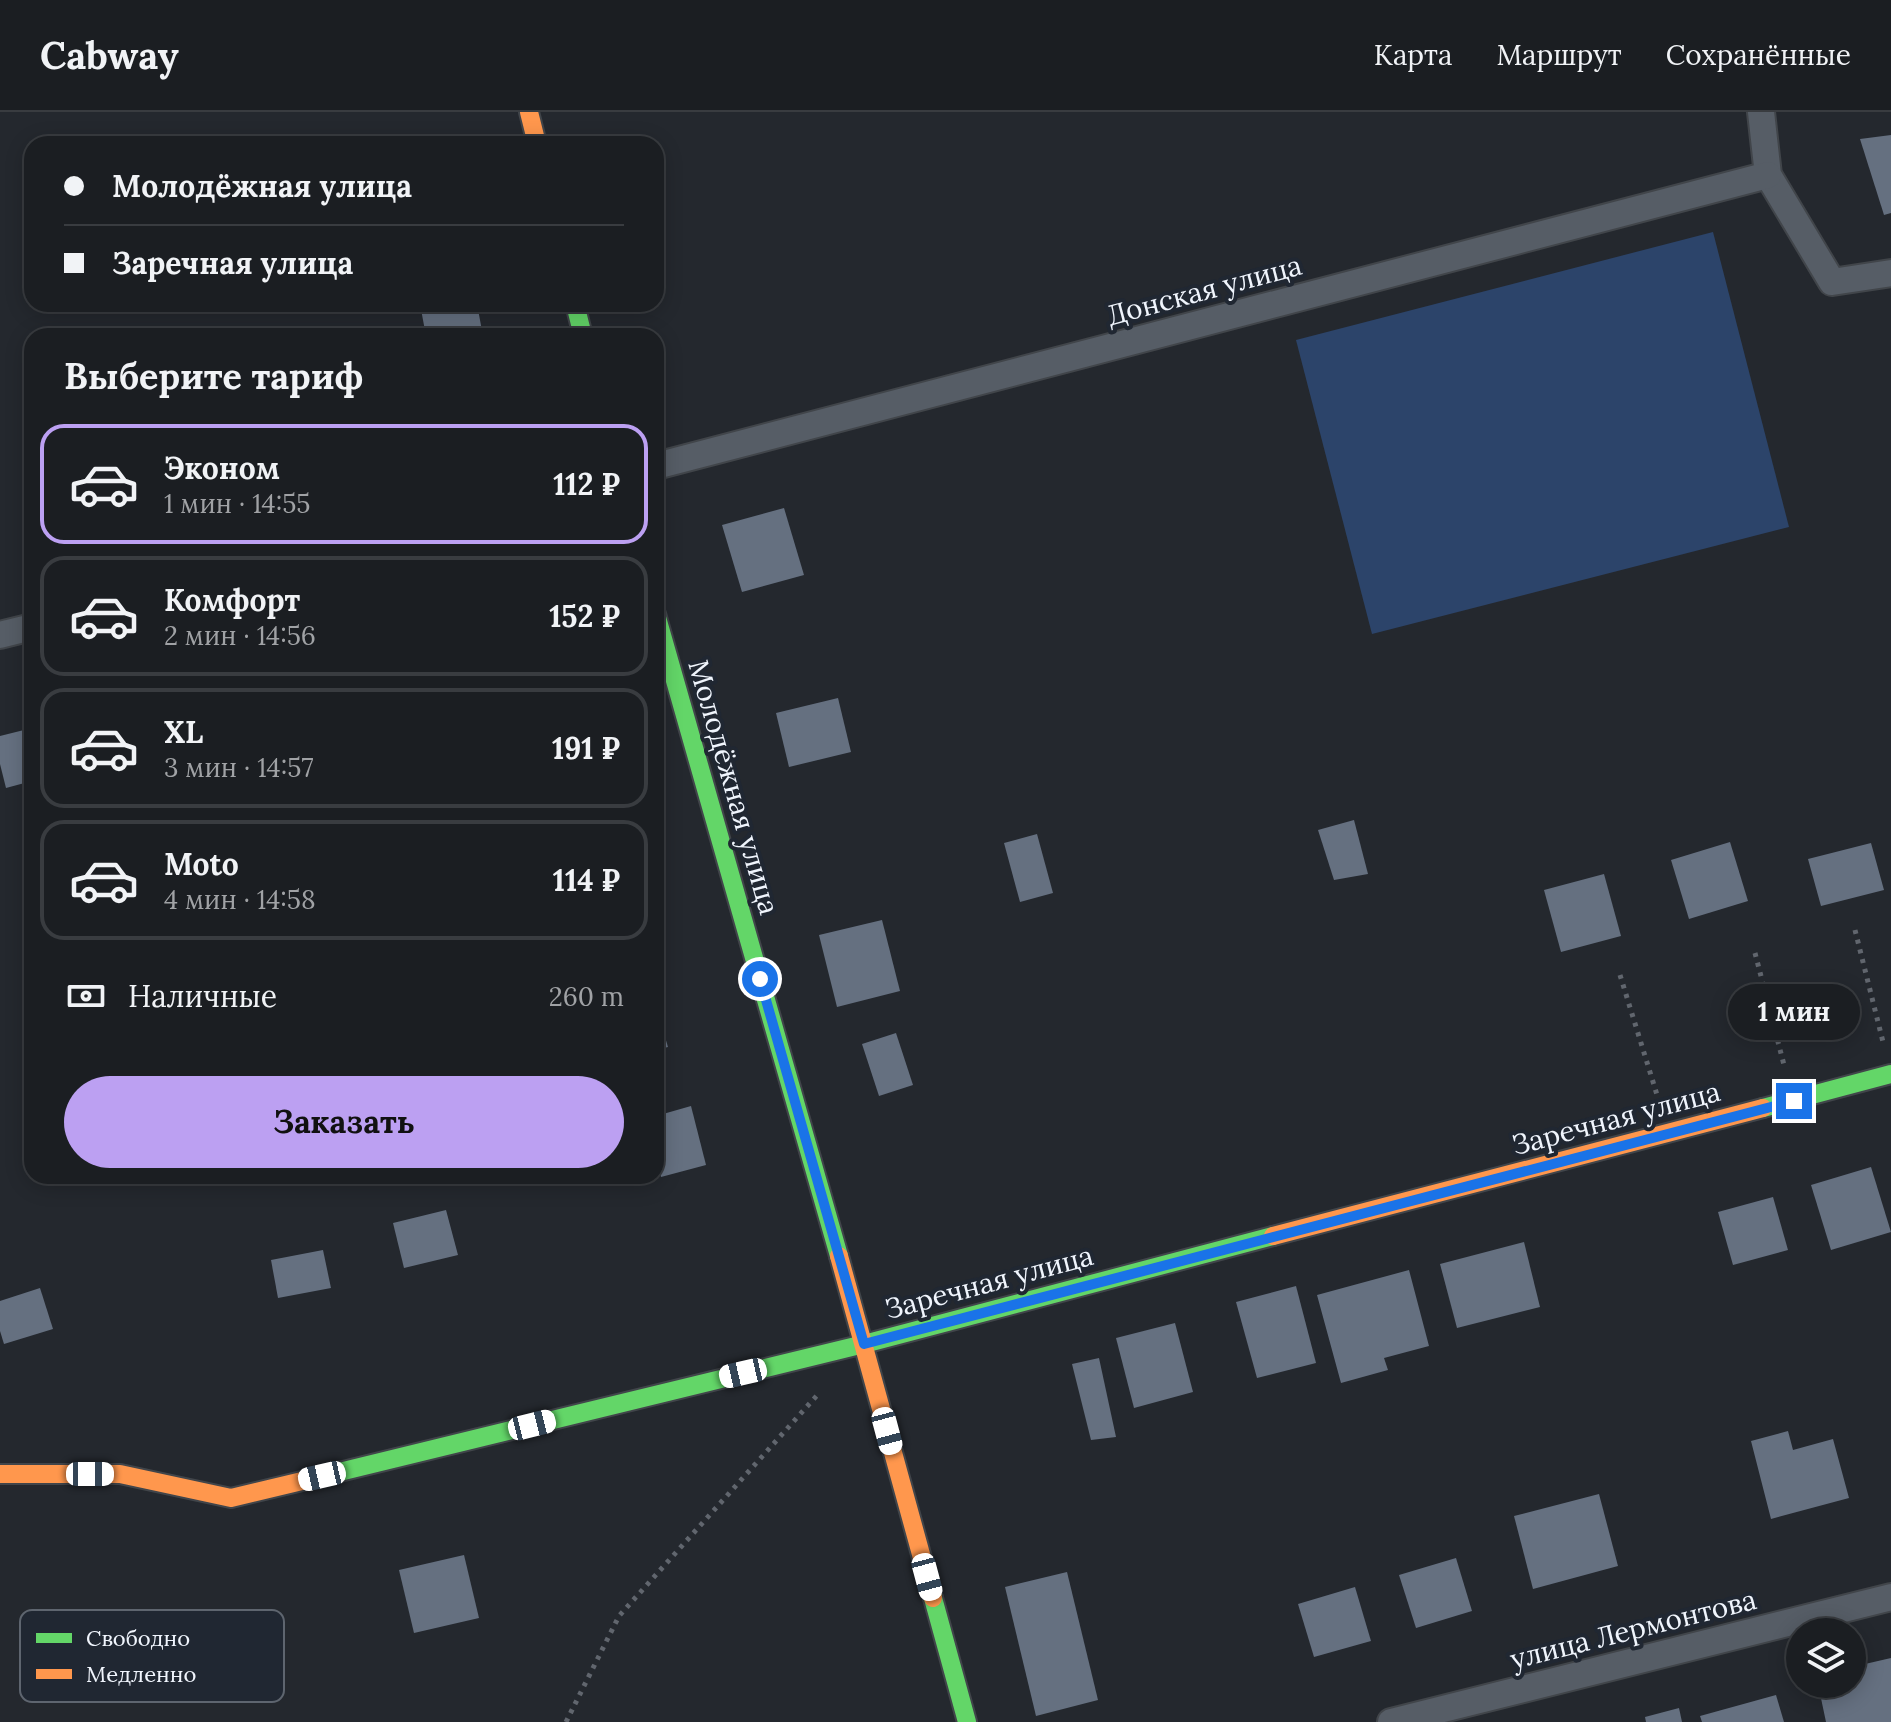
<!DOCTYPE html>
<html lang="ru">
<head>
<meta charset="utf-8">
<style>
  :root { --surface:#1b1e22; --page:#24272a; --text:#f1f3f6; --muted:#a0a2a5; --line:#393c40; --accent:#bca0f2 }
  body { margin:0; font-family:Lora,serif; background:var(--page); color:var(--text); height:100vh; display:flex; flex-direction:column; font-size:30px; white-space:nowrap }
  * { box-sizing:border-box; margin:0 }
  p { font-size:26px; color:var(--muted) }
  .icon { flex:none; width:44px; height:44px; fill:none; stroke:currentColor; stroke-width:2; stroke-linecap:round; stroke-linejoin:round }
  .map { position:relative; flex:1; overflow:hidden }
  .sheet { position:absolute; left:24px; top:216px; width:640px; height:856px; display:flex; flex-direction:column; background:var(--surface); border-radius:24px; box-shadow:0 4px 20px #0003,0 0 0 2px var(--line) }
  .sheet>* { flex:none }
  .hud { position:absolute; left:24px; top:24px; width:640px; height:176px; border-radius:24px; box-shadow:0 4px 20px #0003,0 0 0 2px var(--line); display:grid; align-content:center; height:176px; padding:0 40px; background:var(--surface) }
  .buttons { position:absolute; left:1786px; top:1506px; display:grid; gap:16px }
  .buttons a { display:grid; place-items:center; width:80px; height:80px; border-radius:50%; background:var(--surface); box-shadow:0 4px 20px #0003,0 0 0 2px var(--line); font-size:40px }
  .end { position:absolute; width:36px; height:36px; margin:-18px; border:10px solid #1a73e8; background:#fff; box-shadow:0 0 0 4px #fff }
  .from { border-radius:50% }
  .bubble { position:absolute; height:56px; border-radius:28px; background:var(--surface); box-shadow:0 4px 20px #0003,0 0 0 2px var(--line); font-size:26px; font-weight:700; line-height:56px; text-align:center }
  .car { position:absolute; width:24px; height:48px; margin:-24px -12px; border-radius:10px; box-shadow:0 0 6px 2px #0007; background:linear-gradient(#fff 24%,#345 0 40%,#fff 0 76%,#345 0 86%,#fff 0) }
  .hud b { display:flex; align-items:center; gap:28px; height:76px; font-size:30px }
  .hud b+b { border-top:2px solid var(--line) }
  .hud i { width:20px; height:20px; background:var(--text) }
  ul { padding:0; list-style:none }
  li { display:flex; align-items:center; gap:24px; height:120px; margin:0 16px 12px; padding:0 24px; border:4px solid var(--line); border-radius:24px }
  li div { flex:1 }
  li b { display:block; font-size:30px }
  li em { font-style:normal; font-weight:700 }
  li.current { border-color:var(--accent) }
  li>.icon { width:72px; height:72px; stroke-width:1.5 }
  h2 { padding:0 40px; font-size:36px; line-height:96px }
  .pay { display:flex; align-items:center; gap:20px; height:88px; padding:0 40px; font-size:30px }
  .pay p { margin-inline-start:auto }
  .cta { display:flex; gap:16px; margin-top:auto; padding:16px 40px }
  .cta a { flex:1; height:92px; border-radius:48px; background:var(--accent); color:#111; font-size:32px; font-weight:700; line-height:92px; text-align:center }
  header { display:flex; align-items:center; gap:48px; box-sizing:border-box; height:112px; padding:0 40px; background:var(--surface); border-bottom:2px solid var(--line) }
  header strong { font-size:38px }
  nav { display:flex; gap:44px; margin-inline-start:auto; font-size:28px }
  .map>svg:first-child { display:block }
  .green { fill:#2c446a }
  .building { fill:#657080 }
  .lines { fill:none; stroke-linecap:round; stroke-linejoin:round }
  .street-casing { stroke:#41454a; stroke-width:30 }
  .fast-casing { stroke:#41454a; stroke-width:22 }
  .slow-casing { stroke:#41454a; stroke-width:22 }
  .path { stroke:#61666e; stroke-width:5; stroke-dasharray:4 6; stroke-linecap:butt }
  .street { stroke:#565d66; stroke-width:26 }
  .fast { stroke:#63d668; stroke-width:18 }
  .slow { stroke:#ff974d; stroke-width:18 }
  .route { stroke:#1a73e8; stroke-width:10 }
  .labels { text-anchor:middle; stroke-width:8; stroke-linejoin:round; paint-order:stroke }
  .street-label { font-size:28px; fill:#f0f5fd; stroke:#202732 }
  .key { fill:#202732; stroke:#5e656f; stroke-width:2 }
  .key-label { font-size:22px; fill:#f0f5fd }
</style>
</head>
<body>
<header>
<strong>Cabway</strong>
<nav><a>Карта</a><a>Маршрут</a><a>Сохранённые</a></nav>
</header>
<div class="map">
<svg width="1891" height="1610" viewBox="0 0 1891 1610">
  <rect width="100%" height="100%" fill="#24282e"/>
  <path class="green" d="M 1713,120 L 1789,415 L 1372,522 L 1296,228 Z"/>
  <g class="building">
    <path d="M 1891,23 L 1891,101 L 1884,103 L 1860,27 Z"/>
    <path d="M 420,192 L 477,192 L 483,224 L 426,224 Z"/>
    <path d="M 784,396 L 804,463 L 742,480 L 722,413 Z"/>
    <path d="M 838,586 L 851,640 L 789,655 L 776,601 Z"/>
    <path d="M 32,616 L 32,669 L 6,676 L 0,652 L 0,624 Z"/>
    <path d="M 1354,708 L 1368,762 L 1334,768 L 1318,718 Z"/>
    <path d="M 1037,722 L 1053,781 L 1020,790 L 1004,731 Z"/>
    <path d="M 1730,730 L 1748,789 L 1689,807 L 1671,748 Z"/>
    <path d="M 1871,731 L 1884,778 L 1821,794 L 1808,747 Z"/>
    <path d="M 1604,762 L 1621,824 L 1561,840 L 1544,778 Z"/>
    <path d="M 882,808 L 900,879 L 837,895 L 819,823 Z"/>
    <path d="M 656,895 L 668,935 L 656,938 Z"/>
    <path d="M 896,921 L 913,973 L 879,984 L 862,932 Z"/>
    <path d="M 691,994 L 706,1053 L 661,1065 L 656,1046 L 656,1004 Z"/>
    <path d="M 1871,1055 L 1891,1120 L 1831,1138 L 1811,1073 Z"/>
    <path d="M 1773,1085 L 1788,1138 L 1733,1153 L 1718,1100 Z"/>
    <path d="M 446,1098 L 458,1143 L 404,1156 L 393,1111 Z"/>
    <path d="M 1524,1130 L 1540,1195 L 1457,1216 L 1440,1152 Z"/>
    <path d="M 323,1138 L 331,1176 L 278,1186 L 271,1148 Z"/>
    <path d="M 1409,1158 L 1429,1234 L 1384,1246 L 1388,1258 L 1341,1271 L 1317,1183 Z"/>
    <path d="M 1296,1174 L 1316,1251 L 1257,1266 L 1236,1190 Z"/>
    <path d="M 40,1176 L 53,1217 L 4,1232 L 0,1219 L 0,1189 Z"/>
    <path d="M 1175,1211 L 1193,1280 L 1134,1296 L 1116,1226 Z"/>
    <path d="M 1099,1246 L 1116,1325 L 1091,1328 L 1072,1252 Z"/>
    <path d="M 1788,1319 L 1793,1338 L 1833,1327 L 1849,1386 L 1771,1407 L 1751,1329 Z"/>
    <path d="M 1599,1382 L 1618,1454 L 1533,1477 L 1514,1404 Z"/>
    <path d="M 464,1443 L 479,1506 L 414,1521 L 399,1458 Z"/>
    <path d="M 1456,1446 L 1472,1499 L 1416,1516 L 1399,1463 Z"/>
    <path d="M 1067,1460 L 1098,1588 L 1036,1604 L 1005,1475 Z"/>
    <path d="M 1355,1475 L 1371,1529 L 1314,1545 L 1298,1492 Z"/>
    <path d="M 1891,1546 L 1891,1610 L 1826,1610 L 1818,1572 L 1852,1572 L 1852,1555 Z"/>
    <path d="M 1776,1583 L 1784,1610 L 1702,1610 L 1700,1604 Z"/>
    <path d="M 1679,1596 L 1682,1610 L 1646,1610 L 1645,1605 Z"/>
  </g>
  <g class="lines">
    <defs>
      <g id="street">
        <path d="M 1761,0 L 1768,63 L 1832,170 L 1891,161"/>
        <path d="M 656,354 L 1768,63"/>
        <path d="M 0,523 L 32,515"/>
        <path d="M 1391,1610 L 1891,1485"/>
      </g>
      <g id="fast">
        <path d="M 575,192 L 583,224"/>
        <path d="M 656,502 L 839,1144"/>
        <path d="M 1763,996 L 1891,962"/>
        <path d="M 323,1364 L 864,1232 L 1273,1124"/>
        <path d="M 933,1486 L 967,1610"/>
      </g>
      <g id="slow">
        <path d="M 529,0 L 537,32"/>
        <path d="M 1273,1124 L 1763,996"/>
        <path d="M 839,1144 L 933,1486"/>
        <path d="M 0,1362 L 120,1362 L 231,1386 L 323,1364"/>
      </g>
    </defs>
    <use href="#street" class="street-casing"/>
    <use href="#fast" class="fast-casing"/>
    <use href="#slow" class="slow-casing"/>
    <g class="path">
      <path d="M 1855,818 L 1883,930"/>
      <path d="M 1755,841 L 1784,953"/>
      <path d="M 1620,863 L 1658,986"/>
      <path d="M 566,1610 L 619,1504 L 820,1280"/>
    </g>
    <use href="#street" class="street"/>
    <use href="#fast" class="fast"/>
    <use href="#slow" class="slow"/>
  </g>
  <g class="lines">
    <path class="route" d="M 760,867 L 864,1232 L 1794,989"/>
  </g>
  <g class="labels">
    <g class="street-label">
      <text transform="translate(1204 178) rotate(-15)" y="10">Донская улица</text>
      <text transform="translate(734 675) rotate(74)" y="10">Молодёжная улица</text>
      <text transform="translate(1616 1006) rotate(-15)" y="10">Заречная улица</text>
      <text transform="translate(989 1170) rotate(-15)" y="10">Заречная улица</text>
      <text transform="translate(1633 1517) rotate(-14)" y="10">улица Лермонтова</text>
    </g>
  </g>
  <rect x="20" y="1498" width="264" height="92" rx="12" class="key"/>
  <rect x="36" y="1521" width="36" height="10" fill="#63d668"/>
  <rect x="36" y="1557" width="36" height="10" fill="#ff974d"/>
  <g class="key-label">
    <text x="86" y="1534">Свободно</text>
    <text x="86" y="1570">Медленно</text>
  </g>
</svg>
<div class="buttons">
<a><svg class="icon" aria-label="layers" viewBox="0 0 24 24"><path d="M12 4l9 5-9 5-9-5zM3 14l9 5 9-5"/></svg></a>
</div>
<i class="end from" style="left:760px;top:867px"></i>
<i class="end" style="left:1794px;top:989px"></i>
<div class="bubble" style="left:1728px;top:872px;width:132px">1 мин</div>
<i class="car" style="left:743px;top:1261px;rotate:257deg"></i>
<i class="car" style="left:532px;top:1313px;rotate:76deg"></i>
<i class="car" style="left:887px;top:1319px;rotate:165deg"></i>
<i class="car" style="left:90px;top:1362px;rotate:90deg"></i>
<i class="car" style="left:322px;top:1364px;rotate:257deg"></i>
<i class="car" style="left:927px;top:1465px;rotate:165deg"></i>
<div class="hud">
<b><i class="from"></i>Молодёжная улица</b>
<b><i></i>Заречная улица</b>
</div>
<section class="sheet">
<h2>Выберите тариф</h2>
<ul>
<li class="current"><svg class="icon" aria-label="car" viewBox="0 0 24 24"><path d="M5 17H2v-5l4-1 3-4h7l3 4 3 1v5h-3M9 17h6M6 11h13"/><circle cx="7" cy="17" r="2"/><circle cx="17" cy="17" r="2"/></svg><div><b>Эконом</b><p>1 мин · 14:55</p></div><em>112 ₽</em></li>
<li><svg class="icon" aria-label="car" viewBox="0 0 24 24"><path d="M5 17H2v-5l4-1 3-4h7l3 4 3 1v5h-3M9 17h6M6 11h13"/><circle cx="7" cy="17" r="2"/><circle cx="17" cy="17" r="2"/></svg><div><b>Комфорт</b><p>2 мин · 14:56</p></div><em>152 ₽</em></li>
<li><svg class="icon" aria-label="car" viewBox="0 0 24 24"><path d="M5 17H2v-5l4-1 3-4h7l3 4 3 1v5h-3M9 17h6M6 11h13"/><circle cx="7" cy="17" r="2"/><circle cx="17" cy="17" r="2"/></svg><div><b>XL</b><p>3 мин · 14:57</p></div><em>191 ₽</em></li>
<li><svg class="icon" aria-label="car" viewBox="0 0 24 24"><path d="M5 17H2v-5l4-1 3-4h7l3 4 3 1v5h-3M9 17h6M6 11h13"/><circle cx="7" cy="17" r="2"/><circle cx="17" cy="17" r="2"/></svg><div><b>Moto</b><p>4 мин · 14:58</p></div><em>114 ₽</em></li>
</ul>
<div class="pay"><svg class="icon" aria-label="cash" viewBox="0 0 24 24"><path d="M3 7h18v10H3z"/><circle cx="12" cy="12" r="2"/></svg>Наличные<p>260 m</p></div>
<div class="cta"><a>Заказать</a></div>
</section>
</div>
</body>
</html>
